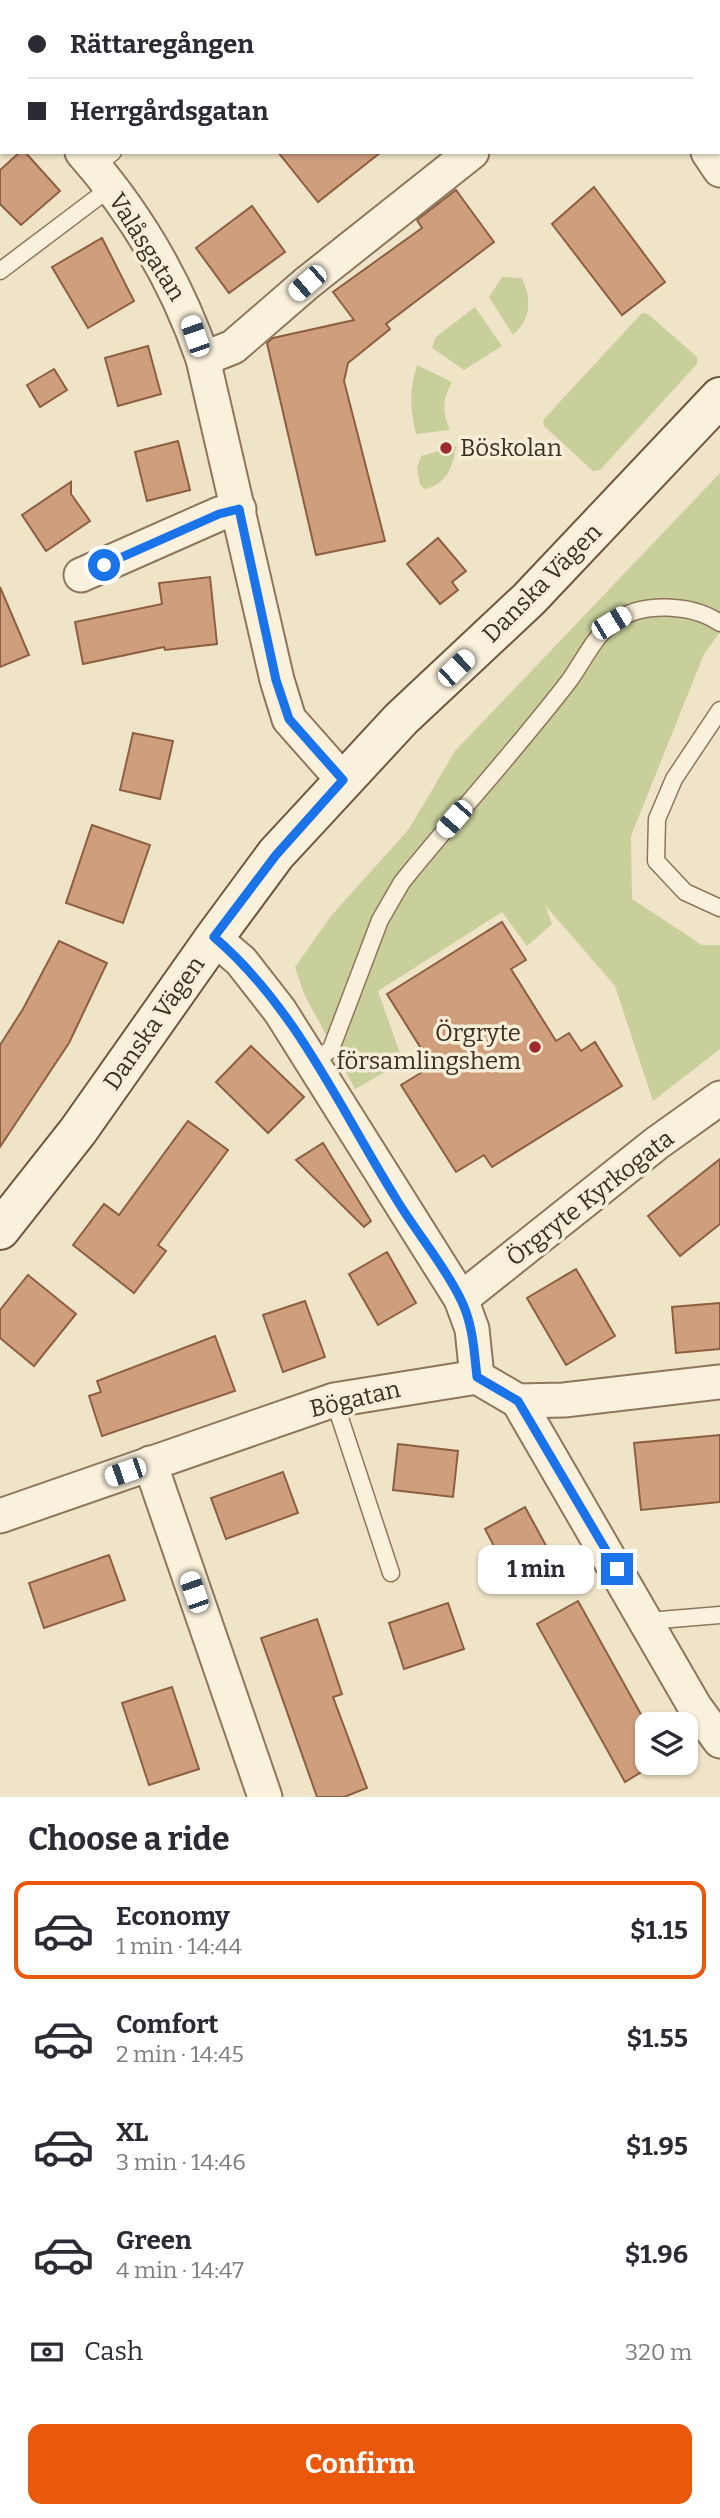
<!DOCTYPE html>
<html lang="en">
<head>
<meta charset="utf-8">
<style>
  :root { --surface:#fff; --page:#f7f7f7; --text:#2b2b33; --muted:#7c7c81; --line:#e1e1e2; --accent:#ea580c }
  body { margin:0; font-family:Bitter,serif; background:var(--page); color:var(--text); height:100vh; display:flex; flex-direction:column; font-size:26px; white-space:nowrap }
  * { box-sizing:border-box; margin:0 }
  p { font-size:23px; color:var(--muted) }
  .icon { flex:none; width:38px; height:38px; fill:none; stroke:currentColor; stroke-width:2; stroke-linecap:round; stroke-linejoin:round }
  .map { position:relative; height:1797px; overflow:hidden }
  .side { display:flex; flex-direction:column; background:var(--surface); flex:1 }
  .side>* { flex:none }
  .top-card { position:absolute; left:0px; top:0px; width:721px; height:154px; box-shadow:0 2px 5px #0004; display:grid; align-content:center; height:154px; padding:0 28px; background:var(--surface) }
  .fabs { position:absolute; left:635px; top:1712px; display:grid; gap:14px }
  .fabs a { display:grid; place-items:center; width:63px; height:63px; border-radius:14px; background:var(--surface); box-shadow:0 2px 5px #0004; font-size:35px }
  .end { position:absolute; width:32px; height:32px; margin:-16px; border:9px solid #1a73e8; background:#fff; box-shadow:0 0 0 4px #fff }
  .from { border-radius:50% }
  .bubble { position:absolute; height:49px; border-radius:14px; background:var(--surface); box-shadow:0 2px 5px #0004; font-size:23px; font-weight:700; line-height:49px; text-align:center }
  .car { position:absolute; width:21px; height:42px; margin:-21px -10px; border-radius:9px; box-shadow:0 0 5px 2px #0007; background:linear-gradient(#fff 24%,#345 0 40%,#fff 0 76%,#345 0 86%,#fff 0) }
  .top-card b { display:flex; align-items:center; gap:24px; height:66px; font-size:26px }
  .top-card b+b { border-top:2px solid var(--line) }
  .top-card i { width:18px; height:18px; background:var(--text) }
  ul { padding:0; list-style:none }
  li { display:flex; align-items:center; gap:21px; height:98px; margin:0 14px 10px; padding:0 14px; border:4px solid transparent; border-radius:14px }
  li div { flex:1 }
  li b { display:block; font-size:26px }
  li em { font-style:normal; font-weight:700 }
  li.selected { border-color:var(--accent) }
  li>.icon { width:63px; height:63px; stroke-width:1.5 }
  h2 { padding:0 28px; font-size:32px; line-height:84px }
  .pay { display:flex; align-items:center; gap:18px; height:77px; padding:0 28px; font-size:26px }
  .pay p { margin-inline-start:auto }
  .primary-button { display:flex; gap:14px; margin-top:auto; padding:14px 28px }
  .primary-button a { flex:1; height:80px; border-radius:14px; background:var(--accent); color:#fff; font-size:28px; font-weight:700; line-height:80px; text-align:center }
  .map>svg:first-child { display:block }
  .green { fill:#c9cf9b }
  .building { fill:#cf9f7d; stroke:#8d5f41; stroke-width:2 }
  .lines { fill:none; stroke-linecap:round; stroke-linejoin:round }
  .lane-casing { stroke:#8d765c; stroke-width:19 }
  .street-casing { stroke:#8d765c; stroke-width:37 }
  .secondary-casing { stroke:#6f573f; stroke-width:42 }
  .lane { stroke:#faf1dc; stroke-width:16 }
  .street { stroke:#faf1dc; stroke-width:33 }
  .secondary { stroke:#faf1dc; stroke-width:38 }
  .route { stroke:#1a73e8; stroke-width:9 }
  .poi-dot { fill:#9e2a2b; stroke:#f7eed8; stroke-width:2.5 }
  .labels { text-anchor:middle; stroke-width:7; stroke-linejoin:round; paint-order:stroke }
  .street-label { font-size:24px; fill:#3d2e20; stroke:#f7eed8 }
  .poi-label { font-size:24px; fill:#3d2e20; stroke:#f7eed8; text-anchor:start }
</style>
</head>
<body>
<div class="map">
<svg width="720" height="1797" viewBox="0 0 720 1797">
  <rect width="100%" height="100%" fill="#f0e4c8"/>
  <g class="green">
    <path d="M 502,277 L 522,278 C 532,299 531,320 513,335 L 489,297 Z"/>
    <path d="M 475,307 L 502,346 L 464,370 L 432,348 L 436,337 Z"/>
    <path d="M 642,313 L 648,314 L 697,357 L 697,364 L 600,470 L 593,471 L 544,426 L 543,420 Z"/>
    <path d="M 417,365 L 452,382 C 442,399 442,413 450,430 L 416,434 C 410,408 409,390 417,365 Z"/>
    <path d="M 456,446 C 453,466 447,484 425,489 L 420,485 L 417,468 L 421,456 Z"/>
    <path d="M 720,473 L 720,632 L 704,654 L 631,836 L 632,899 L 702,945 L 720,945 L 720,1049 L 653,1101 L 615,986 L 545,905 L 552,924 L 527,946 L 502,912 L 378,991 L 403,1062 L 355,1089 L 304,994 L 295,967 L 331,916 L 409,829 L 455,751 Z"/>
  </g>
  <g class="building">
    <path d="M 20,152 L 25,152 L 60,191 L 21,225 L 0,204 L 0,170 Z"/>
    <path d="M 278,152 L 381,152 L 318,202 Z"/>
    <path d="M 594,187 L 665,282 L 622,315 L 552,224 Z"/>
    <path d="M 456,190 L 494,242 L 386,324 L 390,329 L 348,363 L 344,381 L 385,541 L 316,555 L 267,343 L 273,338 L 354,320 L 333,292 L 422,228 L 417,220 Z"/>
    <path d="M 252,206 L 285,252 L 229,293 L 196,248 Z"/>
    <path d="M 102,238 L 134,301 L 88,328 L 52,267 Z"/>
    <path d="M 148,346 L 161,394 L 118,406 L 105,358 Z"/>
    <path d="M 54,369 L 67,390 L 40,407 L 27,385 Z"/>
    <path d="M 178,441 L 190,490 L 147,501 L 135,452 Z"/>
    <path d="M 71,482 L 71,494 L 90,521 L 46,551 L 22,515 Z"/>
    <path d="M 438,538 L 466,571 L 452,582 L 458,590 L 440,604 L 407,564 Z"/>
    <path d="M 210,577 L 217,644 L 165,650 L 164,647 L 83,664 L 75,622 L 162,604 L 159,583 Z"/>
    <path d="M 0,587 L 29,655 L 0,667 Z"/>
    <path d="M 133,733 L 173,741 L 160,799 L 120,790 Z"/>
    <path d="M 92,825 L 150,845 L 123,923 L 66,903 Z"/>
    <path d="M 502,922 L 526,960 L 511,969 L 556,1041 L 569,1033 L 581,1051 L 595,1042 L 622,1086 L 492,1167 L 484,1155 L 456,1172 L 401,1085 L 432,1066 L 387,994 Z"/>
    <path d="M 59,941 L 107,963 L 69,1043 L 0,1147 L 0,1045 L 23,1009 Z"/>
    <path d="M 251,1046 L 304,1097 L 268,1133 L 216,1082 Z"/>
    <path d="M 188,1121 L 228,1150 L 158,1245 L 166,1251 L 134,1293 L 73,1245 L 104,1204 L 119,1215 Z"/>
    <path d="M 323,1143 L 371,1221 L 364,1227 L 296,1160 Z"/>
    <path d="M 720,1159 L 720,1224 L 680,1256 L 648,1216 Z"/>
    <path d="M 387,1252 L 416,1303 L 378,1325 L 349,1274 Z"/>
    <path d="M 576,1269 L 615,1336 L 566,1365 L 527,1298 Z"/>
    <path d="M 28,1275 L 76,1314 L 34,1366 L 0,1338 L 0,1310 Z"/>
    <path d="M 305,1301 L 325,1357 L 283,1372 L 263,1315 Z"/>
    <path d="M 720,1303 L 720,1349 L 676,1353 L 672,1307 Z"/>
    <path d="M 215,1336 L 235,1391 L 102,1436 L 89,1396 L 101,1392 L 97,1381 Z"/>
    <path d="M 720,1435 L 720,1502 L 641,1510 L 634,1443 Z"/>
    <path d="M 398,1444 L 458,1451 L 453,1497 L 393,1490 Z"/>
    <path d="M 283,1472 L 298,1513 L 226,1539 L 211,1498 Z"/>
    <path d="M 525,1507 L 550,1553 L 509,1575 L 485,1529 Z"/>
    <path d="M 109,1555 L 125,1600 L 44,1628 L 29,1583 Z"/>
    <path d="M 578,1601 L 648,1727 L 648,1768 L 625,1782 L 537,1624 Z"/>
    <path d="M 448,1603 L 464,1649 L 404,1669 L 389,1623 Z"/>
    <path d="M 317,1619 L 342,1694 L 333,1697 L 367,1788 L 344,1797 L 317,1797 L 261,1638 Z"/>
    <path d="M 172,1687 L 199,1769 L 149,1785 L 122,1703 Z"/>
  </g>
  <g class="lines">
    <defs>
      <g id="lane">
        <path d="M 95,167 L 113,152"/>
        <path d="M 0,271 L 110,188"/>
        <path d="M 720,710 L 674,779 L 657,819 L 656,861 L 685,892 L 720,908"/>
        <path d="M 315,1061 L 331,1049 L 380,920 L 402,882 C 457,814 516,750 569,681 C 583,662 594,636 614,622 C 642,601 692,604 720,623"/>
        <path d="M 334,1400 L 391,1573"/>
        <path d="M 648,1621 L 720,1615"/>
      </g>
      <g id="street">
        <path d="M 670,2 L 673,0"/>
        <path d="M 0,77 L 2,78"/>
        <path d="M 82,152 C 135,212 177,283 203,359 L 277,680 L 289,719 L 343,780"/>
        <path d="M 708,152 L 720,170"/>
        <path d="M 203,359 L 233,347 L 307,283 L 472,152"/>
        <path d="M 81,575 L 219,514 L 239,509"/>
        <path d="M 214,938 L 241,961 L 280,1011 L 461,1299 L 472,1329 L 477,1377"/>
        <path d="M 461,1299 L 657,1143 L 720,1098"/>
        <path d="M 518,1401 L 695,1707 L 720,1741"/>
        <path d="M 150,1463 L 265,1797"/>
        <path d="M 0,1516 L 334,1400 L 477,1377 L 518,1401 L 564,1400 L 720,1382"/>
      </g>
      <path id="secondary" d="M 0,1230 L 78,1131 L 214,938 L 276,854 L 401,719 L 529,599 L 720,397"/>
    </defs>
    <use href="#lane" class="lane-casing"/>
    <use href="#street" class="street-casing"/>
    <use href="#secondary" class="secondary-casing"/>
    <use href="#lane" class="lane"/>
    <use href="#street" class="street"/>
    <use href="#secondary" class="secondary"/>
  </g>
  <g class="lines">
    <path class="route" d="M 104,565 L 219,514 L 239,509 L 276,680 L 289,719 L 343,780 L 276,855 L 214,937 C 295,1006 340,1108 395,1197 C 415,1231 444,1264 461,1300 C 473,1324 474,1351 477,1377 L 518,1401 L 617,1569"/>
  </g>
  <g class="poi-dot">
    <circle cx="446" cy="448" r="7"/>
    <circle cx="535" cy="1047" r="7"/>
  </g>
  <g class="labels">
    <g class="street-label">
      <text transform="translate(147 247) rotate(58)" y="8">Valåsgatan</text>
      <text transform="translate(542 583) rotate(-45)" y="8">Danska Vägen</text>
      <text transform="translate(154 1023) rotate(-55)" y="8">Danska Vägen</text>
      <text transform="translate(590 1198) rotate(-38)" y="8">Örgryte Kyrkogata</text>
      <text transform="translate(355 1399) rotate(-13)" y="8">Bögatan</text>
    </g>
    <g class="poi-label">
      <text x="460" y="456">Böskolan</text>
      <text x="521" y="1041" text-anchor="end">Örgryte<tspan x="521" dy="28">församlingshem</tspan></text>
    </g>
  </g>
</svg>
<div class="fabs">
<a><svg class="icon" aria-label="layers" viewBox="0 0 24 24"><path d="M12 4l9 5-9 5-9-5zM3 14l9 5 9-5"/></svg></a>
</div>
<i class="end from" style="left:104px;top:565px"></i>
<i class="end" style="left:617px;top:1569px"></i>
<div class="bubble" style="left:478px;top:1545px;width:116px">1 min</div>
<i class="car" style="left:307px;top:283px;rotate:229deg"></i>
<i class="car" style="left:195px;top:336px;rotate:341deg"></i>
<i class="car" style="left:611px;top:623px;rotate:59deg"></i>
<i class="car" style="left:456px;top:668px;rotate:46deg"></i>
<i class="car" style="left:454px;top:819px;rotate:221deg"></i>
<i class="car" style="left:125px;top:1472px;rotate:251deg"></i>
<i class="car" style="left:194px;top:1592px;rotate:341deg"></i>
<div class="top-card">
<b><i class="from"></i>Rättaregången</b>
<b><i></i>Herrgårdsgatan</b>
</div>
</div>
<section class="side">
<h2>Choose a ride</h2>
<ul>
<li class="selected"><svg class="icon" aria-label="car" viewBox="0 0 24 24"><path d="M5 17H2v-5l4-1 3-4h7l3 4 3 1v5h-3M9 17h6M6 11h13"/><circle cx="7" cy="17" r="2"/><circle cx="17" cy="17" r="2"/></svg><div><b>Economy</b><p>1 min · 14:44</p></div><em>$1.15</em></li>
<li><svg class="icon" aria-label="car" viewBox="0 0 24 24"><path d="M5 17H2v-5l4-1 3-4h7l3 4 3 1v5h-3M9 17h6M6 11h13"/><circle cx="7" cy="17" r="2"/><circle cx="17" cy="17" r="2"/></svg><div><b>Comfort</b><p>2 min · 14:45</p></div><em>$1.55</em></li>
<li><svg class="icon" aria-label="car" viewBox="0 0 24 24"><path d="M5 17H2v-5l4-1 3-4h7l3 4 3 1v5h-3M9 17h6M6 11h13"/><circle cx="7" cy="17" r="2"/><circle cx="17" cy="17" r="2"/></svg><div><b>XL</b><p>3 min · 14:46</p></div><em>$1.95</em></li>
<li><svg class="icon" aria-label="car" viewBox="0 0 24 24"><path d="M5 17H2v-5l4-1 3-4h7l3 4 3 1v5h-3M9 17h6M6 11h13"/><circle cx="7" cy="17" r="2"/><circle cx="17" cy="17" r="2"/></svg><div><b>Green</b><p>4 min · 14:47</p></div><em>$1.96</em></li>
</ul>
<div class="pay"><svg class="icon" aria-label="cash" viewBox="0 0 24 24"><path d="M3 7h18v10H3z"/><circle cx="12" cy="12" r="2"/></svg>Cash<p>320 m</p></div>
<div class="primary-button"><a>Confirm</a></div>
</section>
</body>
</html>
